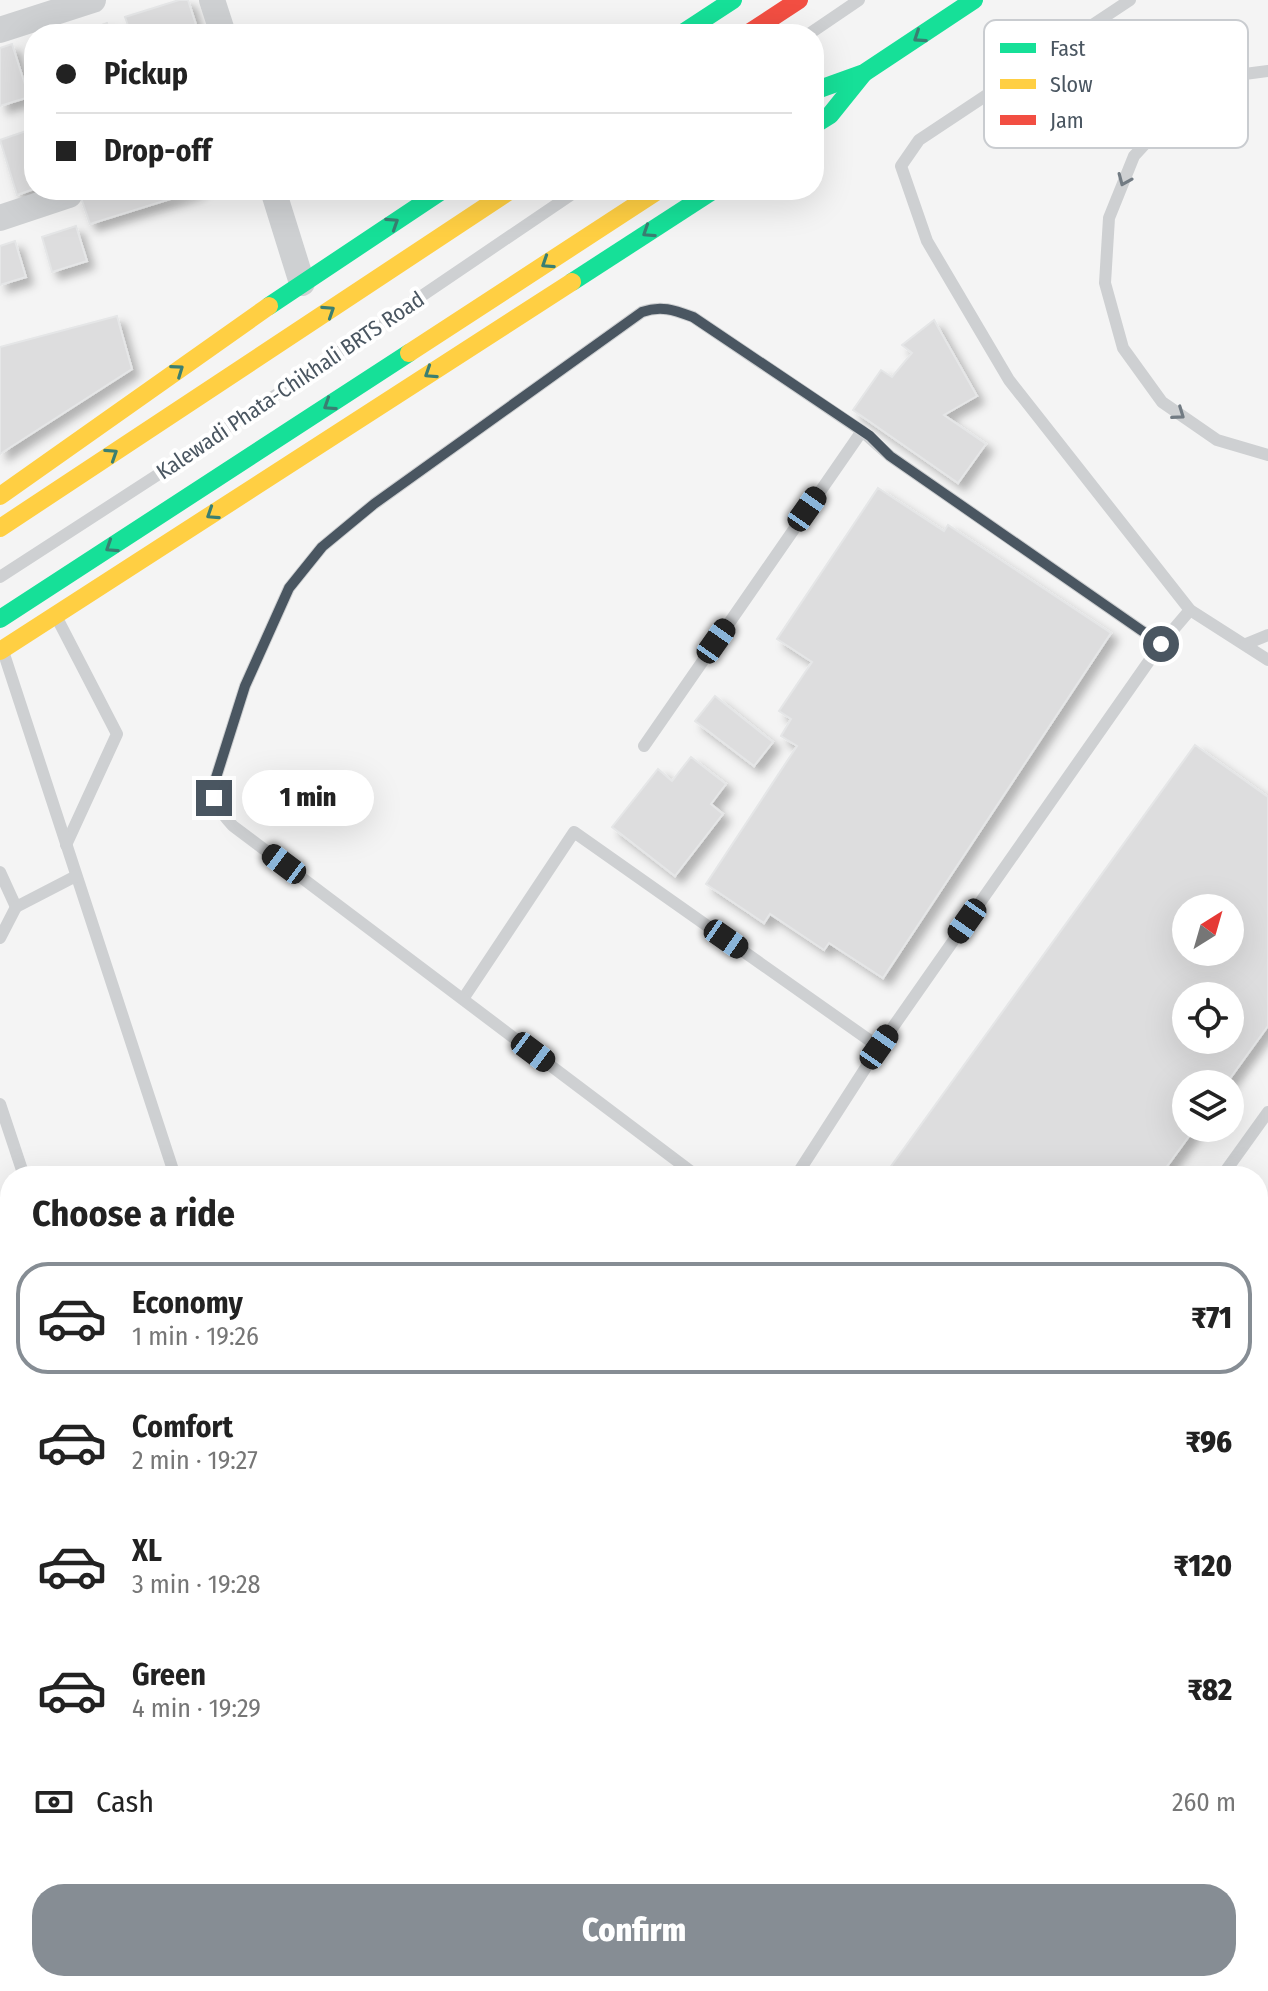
<!DOCTYPE html>
<html lang="en">
<head>
<meta charset="utf-8">
<style>
  :root { --surface:#fff; --page:#f6f6f6; --text:#222; --muted:#767676; --line:#e0e0e0; --accent:#868d94 }
  body { margin:0; font-family:"Fira Sans Condensed",sans-serif; background:var(--page); color:var(--text); height:100vh; display:flex; flex-direction:column; font-size:30px; white-space:nowrap }
  * { box-sizing:border-box; margin:0 }
  p { font-size:26px; color:var(--muted) }
  .icon { flex:none; width:44px; height:44px; fill:none; stroke:currentColor; stroke-width:2; stroke-linecap:round; stroke-linejoin:round }
  .map { position:relative; flex:1; overflow:hidden }
  .panel { position:absolute; left:0px; top:1166px; width:1268px; height:826px; display:flex; flex-direction:column; background:var(--surface); border-radius:32px 32px 0 0; box-shadow:0 8px 32px #0002 }
  .panel>* { flex:none }
  .banner { position:absolute; left:24px; top:24px; width:800px; height:176px; border-radius:32px; box-shadow:0 8px 32px #0002; display:grid; align-content:center; height:176px; padding:0 32px; background:var(--surface) }
  .needle { width:52px; rotate:37deg }
  .buttons { position:absolute; left:1172px; top:894px; display:grid; gap:16px }
  .buttons a { display:grid; place-items:center; width:72px; height:72px; border-radius:50%; background:var(--surface); box-shadow:0 8px 32px #0002; font-size:40px }
  .end { position:absolute; width:36px; height:36px; margin:-18px; border:10px solid #4a5661; background:#fff; box-shadow:0 0 0 4px #fff }
  .from { border-radius:50% }
  .bubble { position:absolute; height:56px; border-radius:28px; background:var(--surface); box-shadow:0 8px 32px #0002; font-size:26px; font-weight:800; line-height:56px; text-align:center }
  .car { position:absolute; width:24px; height:48px; margin:-24px -12px; border-radius:10px; box-shadow:0 0 6px 2px #0007; background:linear-gradient(#222 24%,#8ab4d8 0 40%,#222 0 76%,#8ab4d8 0 86%,#222 0) }
  .banner b { display:flex; align-items:center; gap:28px; height:76px; font-size:30px }
  .banner b+b { border-top:2px solid var(--line) }
  .banner i { width:20px; height:20px; background:var(--text) }
  ul { padding:0; list-style:none }
  li { display:flex; align-items:center; gap:24px; height:112px; margin:0 16px 12px; padding:0 16px; border:4px solid transparent; border-radius:32px }
  li div { flex:1 }
  li b { display:block; font-size:30px }
  li em { font-style:normal; font-weight:800 }
  li.active { border-color:var(--accent) }
  li>.icon { width:72px; height:72px; stroke-width:1.5 }
  h2 { padding:0 32px; font-size:36px; line-height:96px }
  .pay { display:flex; align-items:center; gap:20px; height:88px; padding:0 32px; font-size:30px }
  .pay p { margin-inline-start:auto }
  .button { display:flex; gap:16px; margin-top:auto; padding:16px 32px }
  .button a { flex:1; height:92px; border-radius:32px; background:var(--accent); color:#fff; font-size:32px; font-weight:800; line-height:92px; text-align:center }
  .map>svg:first-child { display:block }
  .building { fill:#ddddde; stroke:#e5e6e7; stroke-width:2; fill-rule:evenodd; filter:url(#shadow) }
  .lines { fill:none; stroke-linecap:round; stroke-linejoin:round }
  .lane { stroke:#ced0d2; stroke-width:12 }
  .street { stroke:#ced0d2; stroke-width:26 }
  .fast { stroke:#16e098; stroke-width:18 }
  .slow { stroke:#ffcf43; stroke-width:18 }
  .jam { stroke:#f24e42; stroke-width:18 }
  .oneway { stroke:#3a7f72 }
  .oneway2 { stroke:#727b83 }
  .route { stroke:#4a5661; stroke-width:10 }
  .labels { text-anchor:middle; stroke-width:8; stroke-linejoin:round; paint-order:stroke }
  .street-label { font-size:22px; fill:#4a5661; stroke:#fff }
  .key { fill:#fff; stroke:#c9ccd0; stroke-width:2 }
  .key-label { font-size:22px; fill:#4a5661 }
</style>
</head>
<body>
<div class="map">
<svg width="1268" height="1991" viewBox="0 0 1268 1991">
  <defs>
    <filter id="shadow"><feDropShadow dx="7" dy="7" stdDeviation="4" flood-color="#0004"/></filter>
  </defs>
  <rect width="100%" height="100%" fill="#f4f4f4"/>
  <g class="building">
    <path d="M 179,0 L 188,0 L 199,34 L 131,34 L 125,17 Z"/>
    <path d="M 107,23 L 111,34 L 77,34 Z"/>
    <path d="M 12,44 L 29,97 L 0,106 L 0,48 Z"/>
    <path d="M 26,131 L 34,157 L 34,189 L 17,195 L 0,140 Z"/>
    <path d="M 87,190 L 199,190 L 90,224 L 79,192 Z"/>
    <path d="M 76,226 L 87,261 L 52,272 L 42,237 Z"/>
    <path d="M 15,241 L 26,277 L 0,285 L 0,246 Z"/>
    <path d="M 117,316 L 132,369 L 0,454 L 0,347 Z"/>
    <path d="M 934,320 L 977,396 L 944,415 L 986,444 L 958,483 L 853,410 L 881,370 L 892,377 L 912,353 L 902,345 Z"/>
    <path d="M 878,488 L 944,531 L 948,525 L 1111,633 L 883,978 L 829,943 L 824,950 L 770,914 L 764,923 L 706,884 L 797,746 L 781,736 L 791,719 L 779,711 L 812,662 L 777,639 Z"/>
    <path d="M 715,696 L 773,742 L 754,766 L 695,721 Z"/>
    <path d="M 1195,745 L 1268,797 L 1268,1026 L 1226,1084 L 1186,1084 L 1186,1128 L 1195,1128 L 1160,1176 L 884,1176 ZM 1186,908 L 1230,908 L 1230,952 L 1186,952 ZM 1186,996 L 1230,996 L 1230,1040 L 1186,1040 Z"/>
    <path d="M 691,757 L 726,784 L 711,804 L 723,814 L 675,876 L 612,827 L 658,769 L 672,781 Z"/>
    <path d="M 1268,1220 L 1268,1525 L 1258,1518 L 1258,1234 Z"/>
    <path d="M 1258,1722 L 1268,1729 L 1268,1991 L 1018,1991 L 1005,1982 L 1258,1982 Z"/>
  </g>
  <g class="lines">
    <g class="lane">
      <path d="M 1130,0 L 919,140 L 901,166 L 927,241 L 1009,380 L 1190,610 L 1268,660"/>
      <path d="M 809,34 L 859,0"/>
      <path d="M 1268,71 L 1237,75 L 1179,107 L 1134,156 L 1109,218 L 1105,283 L 1123,348 L 1162,402 L 1217,440 L 1268,455"/>
      <path d="M 0,577 L 162,472 L 578,190"/>
      <path d="M 57,618 L 117,734 L 66,845"/>
      <path d="M 1246,644 L 1268,635"/>
      <path d="M 4,654 L 175,1176"/>
      <path d="M 644,746 L 862,431 L 890,456 L 1161,644"/>
      <path d="M 0,872 L 16,907 L 76,876"/>
      <path d="M 0,938 L 16,907"/>
      <path d="M 463,999 L 574,832 L 879,1047"/>
      <path d="M 0,1104 L 24,1176"/>
      <path d="M 697,1176 L 233,826 C 220,812 214,803 214,784 L 245,686 L 289,588 L 322,547 L 374,504 L 642,312 C 661,305 674,310 693,317 L 862,431"/>
      <path d="M 796,1176 L 879,1047 L 1161,644 L 1190,610"/>
      <path d="M 1222,1176 L 1268,1112"/>
      <path d="M 1258,1669 L 1268,1675"/>
      <path d="M 297,1982 L 300,1991"/>
      <path d="M 439,1982 L 442,1991"/>
      <path d="M 881,1982 L 894,1991"/>
      <path d="M 550,1991 L 557,1982"/>
      <path d="M 584,1991 L 590,1982"/>
    </g>
    <g class="street">
      <path d="M 212,0 L 223,34"/>
      <path d="M 0,30 L 93,0"/>
      <path d="M 273,190 L 302,283"/>
      <path d="M 0,218 L 69,195"/>
    </g>
    <g class="fast">
      <path d="M 681,34 L 733,0"/>
      <path d="M 814,91 L 864,73 L 974,0"/>
      <path d="M 814,125 L 830,115 L 863,74"/>
      <path d="M 572,282 L 714,190"/>
      <path d="M 269,306 L 443,190"/>
      <path d="M 0,619 L 409,353"/>
      <path d="M 0,1768 L 10,1798"/>
      <path d="M 0,1918 L 10,1947"/>
      <path d="M 71,1982 L 74,1991"/>
      <path d="M 123,1982 L 125,1991"/>
    </g>
    <g class="slow">
      <path d="M 409,353 L 659,190"/>
      <path d="M 0,496 L 269,306"/>
      <path d="M 0,528 L 511,190"/>
      <path d="M 0,651 L 572,282"/>
      <path d="M 0,1277 L 10,1309"/>
      <path d="M 0,1423 L 10,1454"/>
      <path d="M 0,1605 L 10,1635"/>
    </g>
    <g class="jam">
      <path d="M 747,34 L 799,0"/>
      <path d="M 22,1982 L 25,1991"/>
      <path d="M 180,1982 L 183,1991"/>
      <path d="M 223,1982 L 226,1991"/>
    </g>
  </g>
  <defs><path id="oneway-chevron" d="M-2-3.5L2.5 0L-2 3.5" fill="none" stroke-width="1.6" stroke-linecap="round" stroke-linejoin="round" transform="scale(2)"/></defs>
  <g class="oneway">
    <use href="#oneway-chevron" transform="translate(919 37) rotate(146)"/>
    <use href="#oneway-chevron" transform="translate(393 223) rotate(-33)"/>
    <use href="#oneway-chevron" transform="translate(648 232) rotate(147)"/>
    <use href="#oneway-chevron" transform="translate(547 263) rotate(147)"/>
    <use href="#oneway-chevron" transform="translate(329 311) rotate(-33)"/>
    <use href="#oneway-chevron" transform="translate(178 370) rotate(-35)"/>
    <use href="#oneway-chevron" transform="translate(430 373) rotate(147)"/>
    <use href="#oneway-chevron" transform="translate(329 405) rotate(147)"/>
    <use href="#oneway-chevron" transform="translate(112 454) rotate(-33)"/>
    <use href="#oneway-chevron" transform="translate(212 514) rotate(147)"/>
    <use href="#oneway-chevron" transform="translate(111 547) rotate(147)"/>
  </g>
  <g class="oneway2">
    <use href="#oneway-chevron" transform="translate(1124 180) rotate(113)"/>
    <use href="#oneway-chevron" transform="translate(1179 414) rotate(35)"/>
  </g>
  <g class="lines">
    <path class="route" d="M 214,798 L 214,784 L 245,686 L 289,588 L 322,547 L 374,504 L 642,312 C 661,305 674,310 693,317 L 870,436 L 890,456 L 1161,644"/>
  </g>
  <g class="labels">
    <g class="street-label">
      <text transform="translate(290 385) rotate(-34)" y="8">Kalewadi Phata-Chikhali BRTS Road</text>
    </g>
  </g>
  <rect x="984" y="20" width="264" height="128" rx="12" class="key"/>
  <rect x="1000" y="43" width="36" height="10" fill="#16e098"/>
  <rect x="1000" y="79" width="36" height="10" fill="#ffcf43"/>
  <rect x="1000" y="115" width="36" height="10" fill="#f24e42"/>
  <g class="key-label">
    <text x="1050" y="56">Fast</text>
    <text x="1050" y="92">Slow</text>
    <text x="1050" y="128">Jam</text>
  </g>
</svg>
<div class="buttons">
<a><svg class="needle" viewBox="-14 -14 28 28"><path d="M0-13l5 13h-10z" fill="#e53935"/><path d="M0 13l5-13h-10z" fill="#767676"/></svg></a>
<a><svg class="icon" aria-label="locate" viewBox="0 0 24 24"><circle cx="12" cy="12" r="6"/><path d="M12 2v4M12 18v4M2 12h4M18 12h4"/></svg></a>
<a><svg class="icon" aria-label="layers" viewBox="0 0 24 24"><path d="M12 4l9 5-9 5-9-5zM3 14l9 5 9-5"/></svg></a>
</div>
<i class="end from" style="left:1161px;top:644px"></i>
<i class="end" style="left:214px;top:798px"></i>
<div class="bubble" style="left:242px;top:770px;width:132px">1 min</div>
<i class="car" style="left:807px;top:509px;rotate:35deg"></i>
<i class="car" style="left:716px;top:641px;rotate:35deg"></i>
<i class="car" style="left:284px;top:864px;rotate:307deg"></i>
<i class="car" style="left:967px;top:921px;rotate:215deg"></i>
<i class="car" style="left:726px;top:939px;rotate:125deg"></i>
<i class="car" style="left:879px;top:1047px;rotate:35deg"></i>
<i class="car" style="left:533px;top:1052px;rotate:127deg"></i>
<div class="banner">
<b><i class="from"></i>Pickup</b>
<b><i></i>Drop-off</b>
</div>
<section class="panel">
<h2>Choose a ride</h2>
<ul>
<li class="active"><svg class="icon" aria-label="car" viewBox="0 0 24 24"><path d="M5 17H2v-5l4-1 3-4h7l3 4 3 1v5h-3M9 17h6M6 11h13"/><circle cx="7" cy="17" r="2"/><circle cx="17" cy="17" r="2"/></svg><div><b>Economy</b><p>1 min · 19:26</p></div><em>₹71</em></li>
<li><svg class="icon" aria-label="car" viewBox="0 0 24 24"><path d="M5 17H2v-5l4-1 3-4h7l3 4 3 1v5h-3M9 17h6M6 11h13"/><circle cx="7" cy="17" r="2"/><circle cx="17" cy="17" r="2"/></svg><div><b>Comfort</b><p>2 min · 19:27</p></div><em>₹96</em></li>
<li><svg class="icon" aria-label="car" viewBox="0 0 24 24"><path d="M5 17H2v-5l4-1 3-4h7l3 4 3 1v5h-3M9 17h6M6 11h13"/><circle cx="7" cy="17" r="2"/><circle cx="17" cy="17" r="2"/></svg><div><b>XL</b><p>3 min · 19:28</p></div><em>₹120</em></li>
<li><svg class="icon" aria-label="car" viewBox="0 0 24 24"><path d="M5 17H2v-5l4-1 3-4h7l3 4 3 1v5h-3M9 17h6M6 11h13"/><circle cx="7" cy="17" r="2"/><circle cx="17" cy="17" r="2"/></svg><div><b>Green</b><p>4 min · 19:29</p></div><em>₹82</em></li>
</ul>
<div class="pay"><svg class="icon" aria-label="cash" viewBox="0 0 24 24"><path d="M3 7h18v10H3z"/><circle cx="12" cy="12" r="2"/></svg>Cash<p>260 m</p></div>
<div class="button"><a>Confirm</a></div>
</section>
</div>
</body>
</html>
